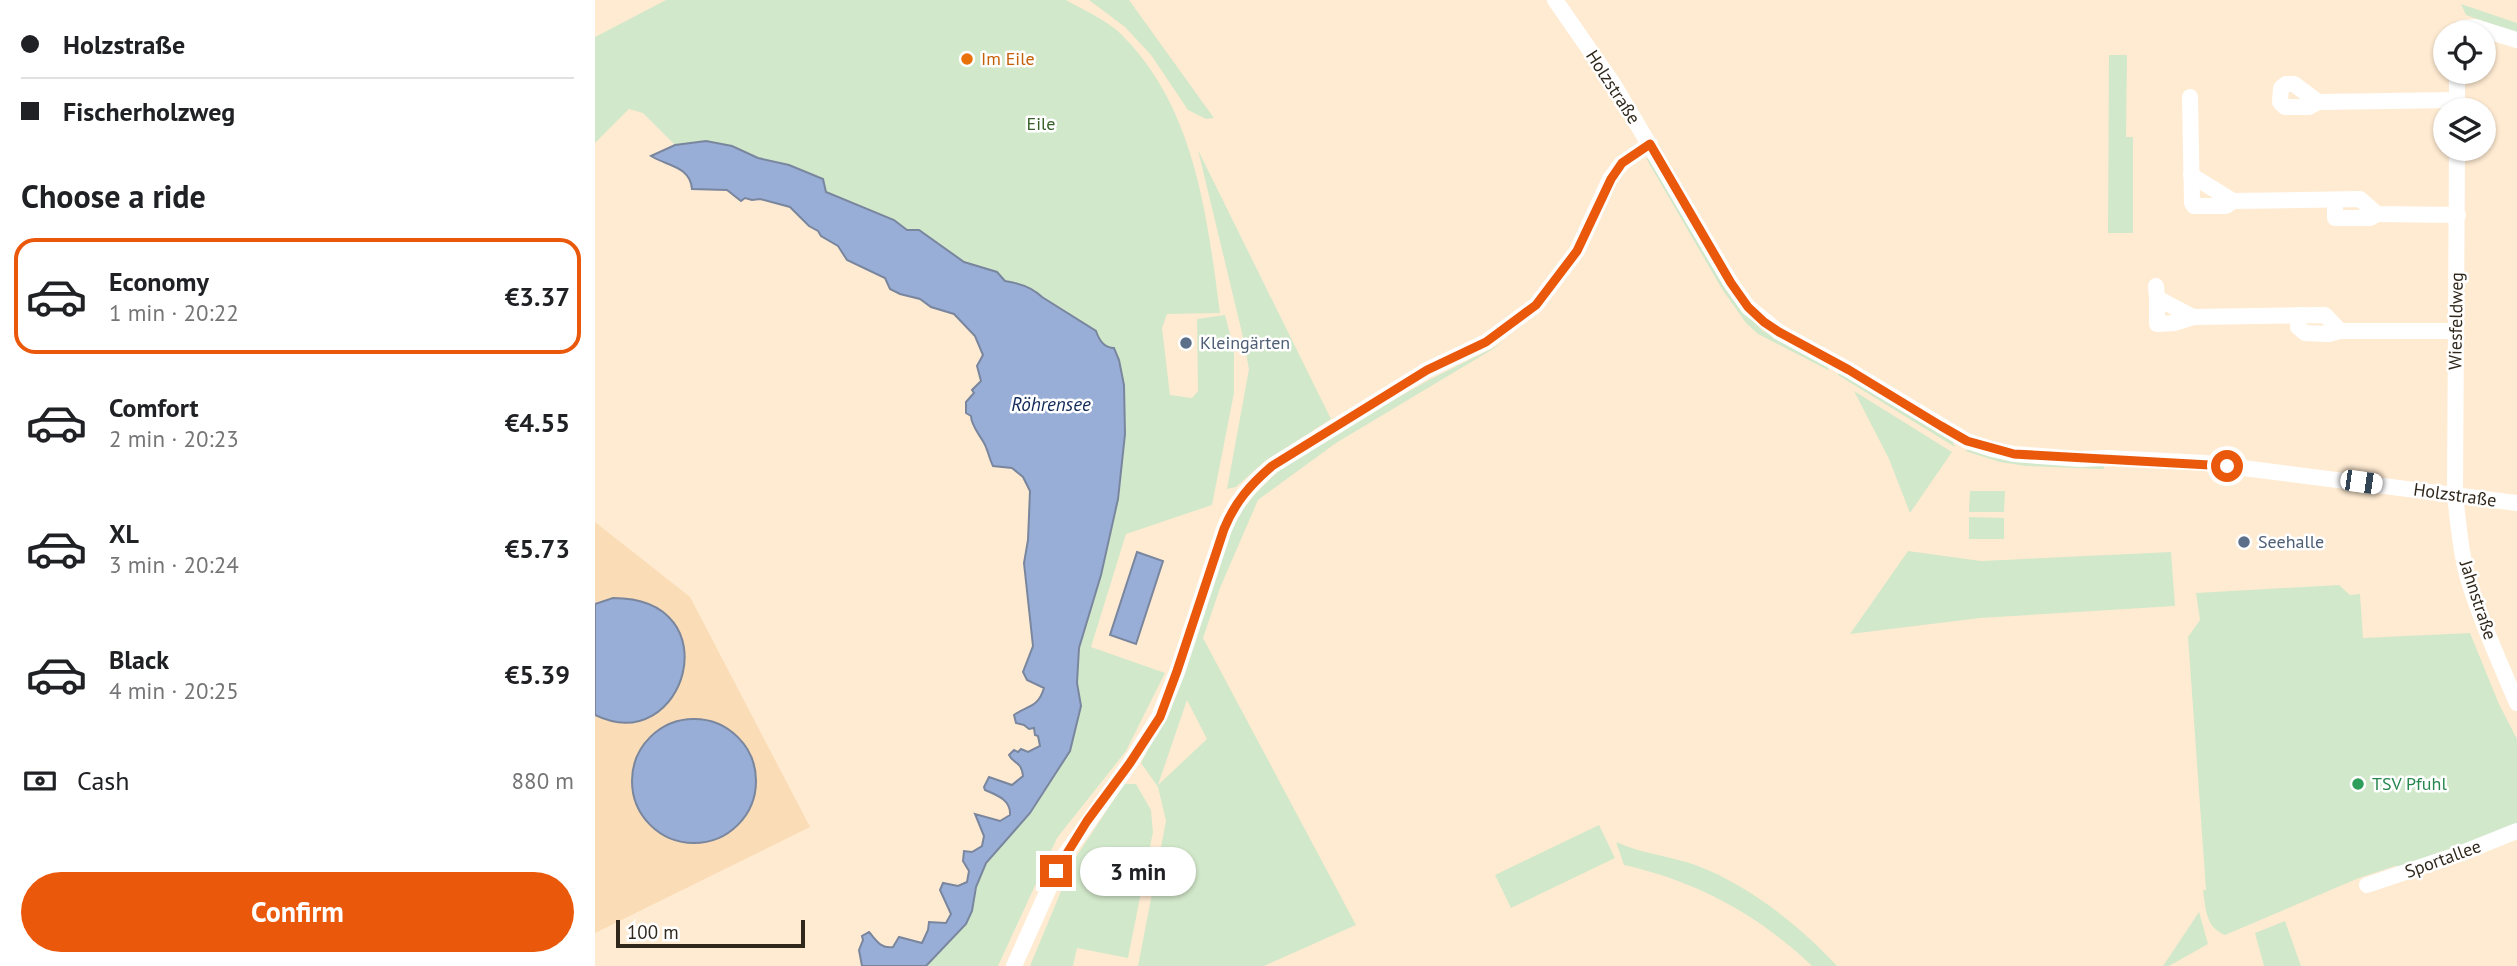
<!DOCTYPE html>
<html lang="en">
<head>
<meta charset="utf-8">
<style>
  :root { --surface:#fff; --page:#f6f6f6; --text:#202124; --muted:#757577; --line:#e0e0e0; --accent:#ea580c }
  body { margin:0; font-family:"PT Sans",sans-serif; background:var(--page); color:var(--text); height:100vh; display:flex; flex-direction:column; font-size:26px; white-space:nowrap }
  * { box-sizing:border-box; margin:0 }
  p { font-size:23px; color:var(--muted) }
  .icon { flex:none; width:38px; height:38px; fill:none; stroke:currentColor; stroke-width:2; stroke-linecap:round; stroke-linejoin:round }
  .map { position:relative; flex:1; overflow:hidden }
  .details { display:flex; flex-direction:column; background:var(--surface); width:595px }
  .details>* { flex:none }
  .banner { display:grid; align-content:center; height:154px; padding:0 21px; background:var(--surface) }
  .fabs { position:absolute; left:1838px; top:21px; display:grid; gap:14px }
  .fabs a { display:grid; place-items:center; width:63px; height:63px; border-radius:50%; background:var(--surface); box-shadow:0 2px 5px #0004; font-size:35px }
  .scale { position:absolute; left:21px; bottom:18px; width:189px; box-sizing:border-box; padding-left:7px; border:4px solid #31281c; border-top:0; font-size:19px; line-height:24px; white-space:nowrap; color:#31281c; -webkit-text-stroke:5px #fff; paint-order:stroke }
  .end { position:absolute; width:32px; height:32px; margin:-16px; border:9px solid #ea580c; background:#fff; box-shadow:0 0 0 4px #fff }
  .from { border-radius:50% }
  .bubble { position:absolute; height:49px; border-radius:24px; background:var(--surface); box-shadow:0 2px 5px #0004; font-size:23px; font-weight:800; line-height:49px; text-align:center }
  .car { position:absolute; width:21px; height:42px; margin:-21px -10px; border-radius:9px; box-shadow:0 0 5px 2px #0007; background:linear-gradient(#fff 24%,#345 0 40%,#fff 0 76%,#345 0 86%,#fff 0) }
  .banner b { display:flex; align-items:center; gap:24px; height:66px; font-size:26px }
  .banner b+b { border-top:2px solid var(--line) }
  .banner i { width:18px; height:18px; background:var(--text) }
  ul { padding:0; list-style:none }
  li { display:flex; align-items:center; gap:21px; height:116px; margin:0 14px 10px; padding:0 7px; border:4px solid transparent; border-radius:21px }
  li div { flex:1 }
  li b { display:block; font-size:26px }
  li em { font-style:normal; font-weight:800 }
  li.on { border-color:var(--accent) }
  li>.icon { width:63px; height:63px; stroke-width:1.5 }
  h2 { padding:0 21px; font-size:32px; line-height:84px }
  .pay { display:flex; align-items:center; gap:18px; height:77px; padding:0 21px; font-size:26px }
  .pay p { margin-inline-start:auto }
  .cta { display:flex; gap:14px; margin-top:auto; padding:14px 21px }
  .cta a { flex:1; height:80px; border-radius:42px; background:var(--accent); color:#fff; font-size:28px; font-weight:800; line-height:80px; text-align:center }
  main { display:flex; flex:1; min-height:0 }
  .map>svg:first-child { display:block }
  .built { fill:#fadcb6 }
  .green { fill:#d2e8ca; fill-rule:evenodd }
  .water { fill:#98aed6; stroke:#79869e; stroke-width:2 }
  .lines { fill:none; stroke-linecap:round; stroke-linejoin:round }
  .minor { stroke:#fff; stroke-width:16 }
  .route { stroke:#ea580c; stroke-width:9 }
  .food-dot { fill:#e8710a; stroke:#fff; stroke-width:2.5 }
  .service-dot { fill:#5c6f8a; stroke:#fff; stroke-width:2.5 }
  .leisure-dot { fill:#2e9e5b; stroke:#fff; stroke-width:2.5 }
  .labels { text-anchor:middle; stroke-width:5; stroke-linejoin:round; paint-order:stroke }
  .food-label { font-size:18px; fill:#c56008; stroke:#fff; text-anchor:start }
  .street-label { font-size:18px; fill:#31281c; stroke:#fff }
  .park-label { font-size:18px; fill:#3a602a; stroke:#fff }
  .service-label { font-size:18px; fill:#4e5e75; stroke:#fff; text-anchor:start }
  .leisure-label { font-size:18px; fill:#27864d; stroke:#fff; text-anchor:start }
  .water-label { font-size:19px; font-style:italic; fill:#0f2858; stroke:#fff }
</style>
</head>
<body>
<main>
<section class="details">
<div class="banner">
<b><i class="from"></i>Holzstraße</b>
<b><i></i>Fischerholzweg</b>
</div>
<h2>Choose a ride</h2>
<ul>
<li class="on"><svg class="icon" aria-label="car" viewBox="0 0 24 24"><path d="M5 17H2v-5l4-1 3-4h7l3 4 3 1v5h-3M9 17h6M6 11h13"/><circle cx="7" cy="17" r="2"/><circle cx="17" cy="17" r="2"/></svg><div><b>Economy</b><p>1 min · 20:22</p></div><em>€3.37</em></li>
<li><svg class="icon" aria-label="car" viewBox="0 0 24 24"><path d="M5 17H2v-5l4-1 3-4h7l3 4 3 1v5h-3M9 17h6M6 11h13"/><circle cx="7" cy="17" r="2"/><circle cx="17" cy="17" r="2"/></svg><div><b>Comfort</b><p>2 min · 20:23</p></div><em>€4.55</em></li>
<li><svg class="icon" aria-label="car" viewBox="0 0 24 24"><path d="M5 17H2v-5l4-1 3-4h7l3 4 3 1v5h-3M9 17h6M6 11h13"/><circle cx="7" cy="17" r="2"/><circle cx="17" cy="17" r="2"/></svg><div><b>XL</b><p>3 min · 20:24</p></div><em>€5.73</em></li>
<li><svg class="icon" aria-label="car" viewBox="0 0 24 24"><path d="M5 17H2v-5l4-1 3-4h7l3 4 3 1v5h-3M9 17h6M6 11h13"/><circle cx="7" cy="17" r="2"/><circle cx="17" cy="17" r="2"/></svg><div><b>Black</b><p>4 min · 20:25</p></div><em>€5.39</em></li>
</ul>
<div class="pay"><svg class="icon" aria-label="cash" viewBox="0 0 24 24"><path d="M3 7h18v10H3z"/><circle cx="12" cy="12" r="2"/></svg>Cash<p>880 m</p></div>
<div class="cta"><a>Confirm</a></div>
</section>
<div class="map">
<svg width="1922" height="966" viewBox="0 0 1922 966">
  <rect width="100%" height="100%" fill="#ffebd2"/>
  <path class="built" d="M 0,522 L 95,597 L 215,827 L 0,933 Z"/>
  <g class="green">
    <path d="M 71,0 L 471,0 C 488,10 512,20 526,34 C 600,107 612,215 625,313 L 572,314 L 567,328 L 575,395 L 597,398 L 603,391 L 602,319 L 630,315 L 639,349 L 639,393 L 617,505 L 531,534 L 496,647 L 570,673 L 531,751 L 462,838 L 403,966 L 331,966 L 356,941 L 377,911 L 381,887 L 391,863 L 435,813 L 486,706 L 482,683 L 484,648 L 506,575 L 530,434 L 529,385 L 524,360 L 513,348 L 468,309 L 447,297 L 440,290 L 420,282 L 410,281 L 402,272 L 369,262 L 324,230 L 312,230 L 299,220 L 231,192 L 228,179 L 194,165 L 163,158 L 137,146 L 111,141 L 80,145 L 48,113 L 34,109 L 0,143 L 0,37 Z"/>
    <path d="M 494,0 L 534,0 L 619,118 L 611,119 L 593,110 L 556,55 L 530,27 Z"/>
    <path d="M 1866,4 L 1922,23 L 1922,34 L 1871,15 Z"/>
    <path d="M 1514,55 L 1532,55 L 1531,137 L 1538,137 L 1538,233 L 1513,233 Z"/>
    <path d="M 603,150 L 736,419 L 669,462 L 641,487 L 632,489 L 654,369 L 647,333 Z"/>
    <path d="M 1051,158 L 1058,161 L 1143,306 L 1167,330 L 1234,366 L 1233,370 L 1163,334 L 1151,323 L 1127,289 Z"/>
    <path d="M 908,343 L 741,443 L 663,500 L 625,588 L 608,638 L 761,925 L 669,966 L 543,966 L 571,821 L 563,787 L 546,763 L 569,718 L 634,534 L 645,513 L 659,495 L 682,472 L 775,413 L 836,379 ZM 592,700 L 612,739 L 563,785 Z"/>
    <path d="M 1244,372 L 1358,442 L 1360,447 L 1243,375 Z"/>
    <path d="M 1259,391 L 1357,452 L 1315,513 L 1294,459 Z"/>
    <path d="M 1374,449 L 1508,462 L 1509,469 L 1431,466 L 1405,462 L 1370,451 Z"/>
    <path d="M 1375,491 L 1410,491 L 1409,512 L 1374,512 Z"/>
    <path d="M 1374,517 L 1409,518 L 1409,539 L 1374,539 Z"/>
    <path d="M 1313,551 L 1386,561 L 1576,552 L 1580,606 L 1385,618 L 1255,634 Z"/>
    <path d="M 1744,585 L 1755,595 L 1765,594 L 1768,638 L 1875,633 L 1904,704 L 1922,739 L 1922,824 L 1816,867 L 1800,866 L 1764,878 L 1630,935 C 1610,927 1611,909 1608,890 L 1611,890 L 1593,637 L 1605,620 L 1601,593 Z"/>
    <path d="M 529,784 L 541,784 L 556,810 L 558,832 L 533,958 L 482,948 L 478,966 L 435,966 L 479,860 Z"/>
    <path d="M 1004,825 L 1020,858 L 916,908 L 900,875 Z"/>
    <path d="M 1021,842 C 1047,854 1077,856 1103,866 C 1153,885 1207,927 1242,966 L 1217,966 C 1164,915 1101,881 1029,865 Z"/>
    <path d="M 1604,912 L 1613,944 L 1574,966 L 1568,966 Z"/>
    <path d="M 1690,921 L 1706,966 L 1669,966 L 1660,933 Z"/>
  </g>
  <g class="water">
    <path d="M 111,141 L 137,146 L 163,158 L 194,165 L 228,179 L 231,192 L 299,220 L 312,230 L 324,230 L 369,262 L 402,272 L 410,281 C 424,283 437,287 447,297 L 501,331 C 504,340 509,348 519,348 L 524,360 L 529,385 L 530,434 L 523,499 L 506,575 L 484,648 L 482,683 L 486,706 L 475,751 L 435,813 L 391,863 L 381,887 L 377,911 L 371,924 L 331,966 L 267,966 L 264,950 L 268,940 L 267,936 L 274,932 C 282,941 286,949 298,947 L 304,937 L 327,943 L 333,930 L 334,922 L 351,923 L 356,914 L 345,890 L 348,883 L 363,886 L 372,882 L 374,871 L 368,861 L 369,851 L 377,852 L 387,846 L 389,836 L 380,814 L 405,821 L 415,815 C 416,800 402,795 390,790 L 389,787 L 394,777 L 417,785 L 428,776 C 426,760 419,765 414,755 L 419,750 L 423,752 L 426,749 L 433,752 L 445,746 L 443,736 L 440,735 L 439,728 L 434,729 L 429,725 L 421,723 L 419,715 C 433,705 443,708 449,688 L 432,680 L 428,672 L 438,646 L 429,563 L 433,540 L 435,491 L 428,477 L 417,468 L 398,466 C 394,458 393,450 389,443 C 384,434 376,425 376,416 L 371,413 L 371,402 L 379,393 L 377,390 L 386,381 L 382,366 L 388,355 L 380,336 L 359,314 L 336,307 L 325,299 L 305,294 L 295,289 L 290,278 L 252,260 L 243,246 L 226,236 L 223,231 L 214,226 L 195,207 L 165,199 L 157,200 L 150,198 L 146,201 L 132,190 L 97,189 C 95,166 72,166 56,156 L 80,145 Z"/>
    <path d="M 542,552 L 568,561 L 541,644 L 515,635 Z"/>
    <path d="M 18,598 C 138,598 90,759 0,715 L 0,604 Z"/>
    <circle cx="99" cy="781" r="62"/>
  </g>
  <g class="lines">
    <g class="minor">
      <path d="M 960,0 L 1019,85 L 1136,283 L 1153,307 L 1184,332 L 1254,370 L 1372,441 L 1397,449 L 1419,454 L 1485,459 L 1512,458 L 1609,463 L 1922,503"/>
      <path d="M 1865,33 L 1867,28 L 1880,27 L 1922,40"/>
      <path d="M 1862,72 L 1862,108"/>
      <path d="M 1595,97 L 1597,203 L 1599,206 L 1631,206 L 1638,201"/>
      <path d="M 1723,102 L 1699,84 L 1691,84 L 1686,88 L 1685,102 L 1690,107 L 1714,107 L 1723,102 L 1862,100"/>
      <path d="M 1862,149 L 1860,494 C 1863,521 1865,549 1872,575 C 1885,619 1904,661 1922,703"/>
      <path d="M 1596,175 L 1638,201 L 1765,199 L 1782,214 L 1863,215"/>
      <path d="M 1740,200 L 1740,218 L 1775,218 L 1782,214"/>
      <path d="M 1561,286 L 1562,298 L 1598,317 L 1730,315 L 1745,331 L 1861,331"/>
      <path d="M 1562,298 L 1562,324 L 1579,323 L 1598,317"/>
      <path d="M 1704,315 L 1703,327 L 1710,333 L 1734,334 L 1745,331"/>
      <path d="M 1772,885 L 1867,853 L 1922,831"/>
      <path d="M 419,966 L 467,859 L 535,763 L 564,717 L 582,672 L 629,529 C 640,502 655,485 677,466 L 832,370 L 891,342 L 941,305 L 982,251 L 1015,179 L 1027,163 L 1055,144"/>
    </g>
  </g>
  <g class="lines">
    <path class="route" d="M 461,871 L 492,821 L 535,763 L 565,717 L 582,671 L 629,529 C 640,502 655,485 677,466 L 832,370 L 891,342 L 941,305 L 982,251 L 1016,179 L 1027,163 L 1055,144 L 1136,283 L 1153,307 L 1169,322 L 1184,332 L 1254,370 L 1346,426 L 1372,441 L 1419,454 L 1632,466"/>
  </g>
  <circle class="food-dot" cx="372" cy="59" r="7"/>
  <g class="service-dot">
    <circle cx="591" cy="343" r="7"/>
    <circle cx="1649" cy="542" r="7"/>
  </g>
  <circle class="leisure-dot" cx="1763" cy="784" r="7"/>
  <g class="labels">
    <g class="food-label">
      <text x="386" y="65">Im Eile</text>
    </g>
    <g class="street-label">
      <text transform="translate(1018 87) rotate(57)" y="6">Holzstraße</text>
      <text transform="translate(1861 321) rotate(-89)" y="6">Wiesfeldweg</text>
      <text transform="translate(1860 495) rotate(8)" y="6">Holzstraße</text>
      <text transform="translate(1883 600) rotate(72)" y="6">Jahnstraße</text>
      <text transform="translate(1848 859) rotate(-20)" y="6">Sportallee</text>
    </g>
    <g class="park-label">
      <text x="446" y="130">Eile</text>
    </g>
    <g class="service-label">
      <text x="605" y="349">Kleingärten</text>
      <text x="1663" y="548">Seehalle</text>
    </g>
    <g class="leisure-label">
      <text x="1777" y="790">TSV Pfuhl</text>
    </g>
    <g class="water-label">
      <text x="456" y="411">Röhrensee</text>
    </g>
  </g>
</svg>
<div class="fabs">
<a><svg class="icon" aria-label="locate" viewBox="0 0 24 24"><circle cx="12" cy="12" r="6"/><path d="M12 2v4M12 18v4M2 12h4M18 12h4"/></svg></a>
<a><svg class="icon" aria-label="layers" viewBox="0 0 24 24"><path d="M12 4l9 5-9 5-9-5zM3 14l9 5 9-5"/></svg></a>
</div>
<div class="scale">100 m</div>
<i class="end from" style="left:1632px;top:466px"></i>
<i class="end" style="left:461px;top:871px"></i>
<div class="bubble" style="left:485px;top:847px;width:116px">3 min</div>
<i class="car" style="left:1766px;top:482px;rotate:98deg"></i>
</div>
</main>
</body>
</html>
